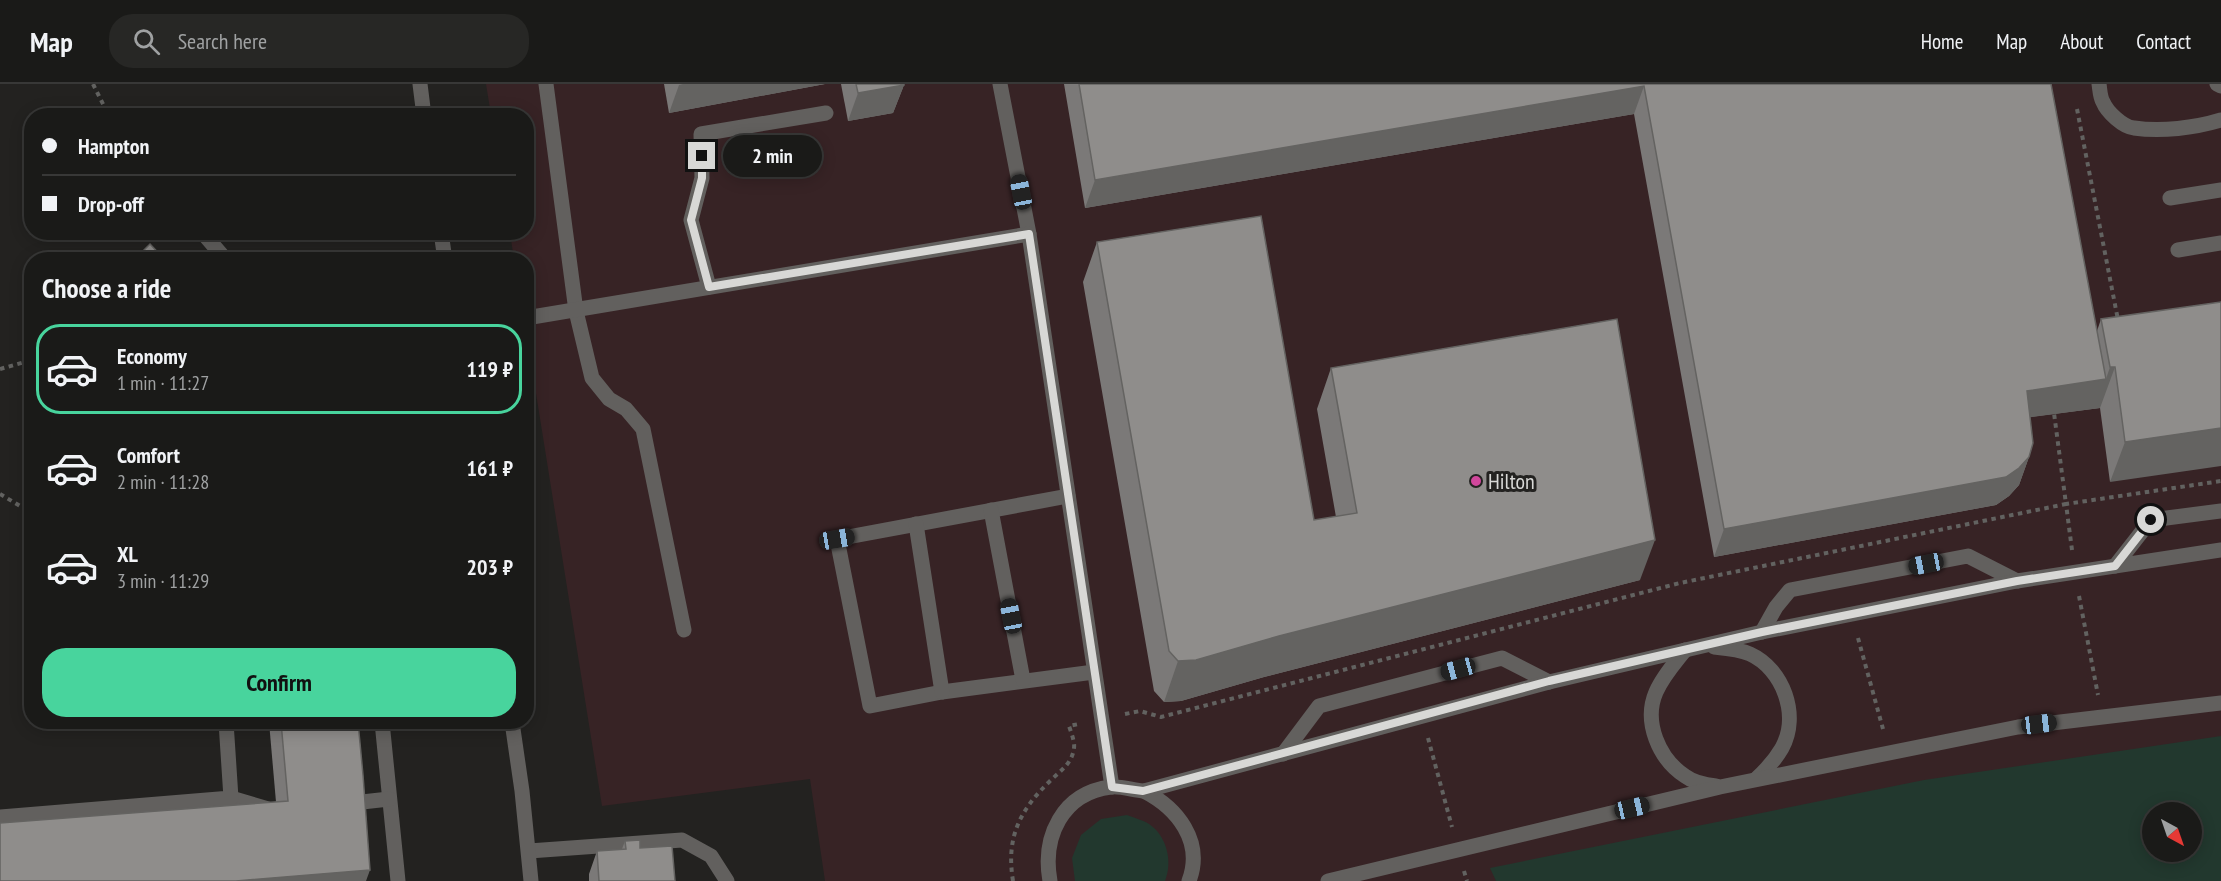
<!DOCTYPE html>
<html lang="en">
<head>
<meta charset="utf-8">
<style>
  :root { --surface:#1a1a18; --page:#272725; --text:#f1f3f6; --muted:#9fa1a2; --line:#383837; --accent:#48d49d }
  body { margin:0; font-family:"PT Sans Narrow",sans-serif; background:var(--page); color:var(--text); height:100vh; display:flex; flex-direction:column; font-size:22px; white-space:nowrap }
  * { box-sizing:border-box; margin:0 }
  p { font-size:20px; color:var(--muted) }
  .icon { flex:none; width:33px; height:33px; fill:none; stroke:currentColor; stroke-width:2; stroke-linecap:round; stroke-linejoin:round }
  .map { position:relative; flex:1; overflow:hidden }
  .sheet { position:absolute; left:24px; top:168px; width:510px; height:477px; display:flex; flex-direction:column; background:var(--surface); border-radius:24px; box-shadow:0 3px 15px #0003,0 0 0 2px var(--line) }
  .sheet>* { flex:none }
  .banner { position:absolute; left:24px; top:24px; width:510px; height:132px; border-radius:24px; box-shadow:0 3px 15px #0003,0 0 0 2px var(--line); display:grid; align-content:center; height:132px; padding:0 18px; background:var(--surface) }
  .needle { width:39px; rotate:140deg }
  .buttons { position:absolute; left:2142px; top:718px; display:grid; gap:12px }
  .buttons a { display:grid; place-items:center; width:60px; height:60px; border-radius:50%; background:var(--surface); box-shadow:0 3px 15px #0003,0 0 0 2px var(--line); font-size:30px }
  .end { position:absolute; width:27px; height:27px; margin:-14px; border:8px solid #d8d8d6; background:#111; box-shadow:0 0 0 3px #111 }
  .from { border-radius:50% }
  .bubble { position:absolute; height:42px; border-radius:21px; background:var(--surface); box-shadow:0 3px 15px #0003,0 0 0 2px var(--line); font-size:20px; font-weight:600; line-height:42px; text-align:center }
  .car { position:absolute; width:18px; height:36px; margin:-18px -9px; border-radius:8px; box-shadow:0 0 4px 2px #0007; background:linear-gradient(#222 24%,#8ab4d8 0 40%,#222 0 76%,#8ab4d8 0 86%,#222 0) }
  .banner b { display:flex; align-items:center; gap:21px; height:57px; font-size:22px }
  .banner b+b { border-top:2px solid var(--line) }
  .banner i { width:15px; height:15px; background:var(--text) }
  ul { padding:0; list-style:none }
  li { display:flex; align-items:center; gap:18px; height:90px; margin:0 12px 9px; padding:0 6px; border:3px solid transparent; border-radius:24px }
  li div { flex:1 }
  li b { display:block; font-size:22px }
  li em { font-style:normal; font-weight:600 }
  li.current { border-color:var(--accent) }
  li>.icon { width:54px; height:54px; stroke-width:1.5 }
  h2 { padding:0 18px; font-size:27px; line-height:72px }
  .action { display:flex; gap:12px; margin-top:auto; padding:12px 18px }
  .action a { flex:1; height:69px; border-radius:24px; background:var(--accent); color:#111; font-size:24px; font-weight:600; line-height:69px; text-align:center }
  header { display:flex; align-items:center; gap:36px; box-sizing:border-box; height:84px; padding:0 30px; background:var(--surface); border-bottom:2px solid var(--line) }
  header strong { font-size:28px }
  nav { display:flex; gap:33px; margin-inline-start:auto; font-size:21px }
  .search { width:420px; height:54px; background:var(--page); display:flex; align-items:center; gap:15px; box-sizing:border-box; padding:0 21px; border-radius:24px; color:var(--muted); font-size:22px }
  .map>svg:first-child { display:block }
  .commercial { fill:#372325; fill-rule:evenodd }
  .green { fill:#22382e; fill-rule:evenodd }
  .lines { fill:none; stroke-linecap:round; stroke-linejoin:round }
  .path { stroke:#626260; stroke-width:4; stroke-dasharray:4.5 4.5; stroke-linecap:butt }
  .service { stroke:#62605e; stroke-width:15 }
  .minor { stroke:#62605e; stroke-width:15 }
  .wall { fill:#7b7978 }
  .shaded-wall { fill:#646361 }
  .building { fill:#8f8d8b; stroke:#646361; stroke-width:1.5 }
  .route { stroke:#d8d8d6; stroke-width:8 }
  .hotel-dot { fill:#d1479c; stroke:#232220; stroke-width:2 }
  .labels { text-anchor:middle; stroke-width:6; stroke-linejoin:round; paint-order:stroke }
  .poi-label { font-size:22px; fill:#d8d8d6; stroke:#232220; text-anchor:start }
</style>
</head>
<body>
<header>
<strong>Map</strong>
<div class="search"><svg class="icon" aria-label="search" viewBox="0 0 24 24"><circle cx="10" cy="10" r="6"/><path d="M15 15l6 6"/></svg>Search here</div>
<nav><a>Home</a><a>Map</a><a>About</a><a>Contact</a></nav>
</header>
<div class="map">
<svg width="2221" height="797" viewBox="0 0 2221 797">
  <rect width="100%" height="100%" fill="#232220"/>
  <path class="commercial" d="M 486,0 L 2221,0 L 2221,797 L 825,797 L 810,695 L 602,722 L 527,253 L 526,176 L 514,175 L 510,149 L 526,148 L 526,32 L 491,31 ZM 2152,729 L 2192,729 L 2192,768 L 2152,768 Z"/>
  <g class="green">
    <path d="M 2221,652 L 2221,797 L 1496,797 L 1490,784 L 1924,696 ZM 2152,729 L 2192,729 L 2192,768 L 2152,768 Z"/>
    <path d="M 1127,731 C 1134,734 1143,736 1149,740 C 1167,752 1173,778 1165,797 L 1075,797 L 1072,774 L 1081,751 L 1101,735 Z"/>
  </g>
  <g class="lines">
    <g class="path">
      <path d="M 93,0 L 109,32"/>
      <path d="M 2077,25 L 2118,236"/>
      <path d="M 0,285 L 32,276"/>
      <path d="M 0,410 L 32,429"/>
      <path d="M 2072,466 L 2066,420 L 2221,397"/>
      <path d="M 2079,512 L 2098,611"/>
      <path d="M 1858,554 L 1883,645"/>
      <path d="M 1125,630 L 1140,627 L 1161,633 L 1680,499 L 2066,420 L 2054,329"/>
      <path d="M 1428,654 L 1452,743"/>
      <path d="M 1464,787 L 1467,797"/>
      <path d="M 1013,797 C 1006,754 1019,727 1050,697 C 1060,687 1072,680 1074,664 C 1075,658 1071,648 1069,642 L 1079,640"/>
    </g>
    <g class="service">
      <path d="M 546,0 L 576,227 L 592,294 L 609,315 L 626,325 L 643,345 L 684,546"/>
      <path d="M 1000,0 L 1029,150 L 1112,703"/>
      <path d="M 2099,0 C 2100,6 2100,13 2103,18 C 2107,28 2123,43 2134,44 C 2161,48 2195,44 2221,36"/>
      <path d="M 2217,0 L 2221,2"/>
      <path d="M 2170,114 L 2221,106"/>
      <path d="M 202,148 L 226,176"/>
      <path d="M 2178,166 L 2221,159"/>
      <path d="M 709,203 L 691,136 L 702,94 L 701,50 L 826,29"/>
      <path d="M 526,234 L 1029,150"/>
      <path d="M 1068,412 L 837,455 L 870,622 L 942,608 L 1094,588"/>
      <path d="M 991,426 L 1023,596"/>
      <path d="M 916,440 L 942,608"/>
      <path d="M 2115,482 L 2151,436 L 2221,427"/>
      <path d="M 1762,548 L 1776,523 L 1790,506 L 1968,472 L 2017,497"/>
      <path d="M 382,638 L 398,797"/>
      <path d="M 1283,670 L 1319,622 L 1502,574 L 1549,598"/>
      <path d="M 1144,707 C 1177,724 1204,757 1189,797"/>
      <path d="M 231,714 L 268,725"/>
      <path d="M 353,719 L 389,715"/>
      <path d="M 0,733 L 231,714 L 226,638"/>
      <path d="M 529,767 L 682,756 L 711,772 L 727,797"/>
    </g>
    <g class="minor">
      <path d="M 420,0 L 424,32"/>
      <path d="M 441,148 L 445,176"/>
      <path d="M 1714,563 C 1725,564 1739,565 1750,570 C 1783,585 1800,631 1782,664 C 1775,676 1766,686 1756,695"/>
      <path d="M 1685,566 C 1674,580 1663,592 1656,608 C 1643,638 1659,675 1685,692 C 1693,698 1706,701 1716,702"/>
      <path d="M 512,638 L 522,707 L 531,797"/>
      <path d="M 1050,797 C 1042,753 1062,709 1111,703 C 1121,702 1133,706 1144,707 L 1549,598 L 1762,548 L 2017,497 L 2221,466"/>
      <path d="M 1328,797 L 1720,703 L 2018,643 L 2221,619"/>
    </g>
  </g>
  <g class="wall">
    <path d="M 664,0 L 825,0 L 669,29 Z"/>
    <path d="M 841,0 L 904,0 L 904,1 L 893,29 L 848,37 Z"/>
    <path d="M 1064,0 L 2051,0 L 2097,247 L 2101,235 L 2221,218 L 2110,398 L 2100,324 L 2030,333 L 2029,373 L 2019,401 L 2009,412 L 1996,421 L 1714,473 L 1634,30 L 1085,124 Z"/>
    <path d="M 1097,158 L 1314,436 L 1336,433 L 1317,325 L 1331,284 L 1640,496 L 1264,593 L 1181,617 L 1164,618 L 1154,607 L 1083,198 Z"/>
    <path d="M 269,638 L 358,638 L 366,797 L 276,718 Z"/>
    <path d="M 625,757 L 640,764 L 675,797 L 589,797 L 589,790 L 597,767 L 622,765 Z"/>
  </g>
  <g class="shaded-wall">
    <path d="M 683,0 L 825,0 L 669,29 L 679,1 Z"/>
    <path d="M 904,1 L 893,29 L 848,37 L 858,9 Z"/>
    <path d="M 1644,2 L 1634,30 L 1085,124 L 1095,96 Z"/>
    <path d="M 2110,283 L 2115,283 L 2100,324 L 2017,335 L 2027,307 L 2106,295 Z"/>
    <path d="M 2221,344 L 2221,382 L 2110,398 L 2125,358 Z"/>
    <path d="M 2029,373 L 2019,401 L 2009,412 L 1996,421 L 1714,473 L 1724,445 Z"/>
    <path d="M 1655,456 L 1640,496 L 1264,593 L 1181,617 L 1164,618 L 1178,577 Z"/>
    <path d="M 370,786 L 366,797 L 236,797 Z"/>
  </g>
  <g class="building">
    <path d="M 856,0 L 904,0 L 904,1 L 858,9 Z"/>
    <path d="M 1079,0 L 2051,0 L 2106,295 L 2027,307 L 2033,359 L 2029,373 L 2019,384 L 2006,393 L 1724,445 L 1644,2 L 1095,96 Z"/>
    <path d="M 1261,132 L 1314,436 L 1357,429 L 1331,284 L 1617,235 L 1655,456 L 1279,552 L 1196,576 L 1178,577 L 1169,567 L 1097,158 Z"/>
    <path d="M 150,160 L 165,176 L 134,176 Z"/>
    <path d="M 2221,218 L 2221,344 L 2125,358 L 2115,283 L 2110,283 L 2101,235 Z"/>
    <path d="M 281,638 L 358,638 L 363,691 L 370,786 L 236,797 L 0,797 L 0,739 L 288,717 Z"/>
    <path d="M 640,756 L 640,764 L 672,762 L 675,797 L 599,797 L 597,767 L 626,765 L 625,757 Z"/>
  </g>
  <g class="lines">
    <path class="route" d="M 702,72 L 702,94 L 691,136 L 709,203 L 1029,150 L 1112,703 L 1143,707 L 1549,597 L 1762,548 L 2017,497 L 2115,482 L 2151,436"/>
  </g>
  <circle class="hotel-dot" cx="1476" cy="397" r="6"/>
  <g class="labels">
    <g class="poi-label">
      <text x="1488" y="405">Hilton</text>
    </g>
  </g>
</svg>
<div class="buttons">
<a><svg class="needle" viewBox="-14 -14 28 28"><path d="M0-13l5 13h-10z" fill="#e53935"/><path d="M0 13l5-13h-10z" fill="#9fa1a2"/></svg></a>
</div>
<i class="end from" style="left:2151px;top:436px"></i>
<i class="end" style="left:702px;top:72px"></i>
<div class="bubble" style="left:723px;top:51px;width:99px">2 min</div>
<i class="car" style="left:1021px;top:108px;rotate:349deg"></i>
<i class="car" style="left:837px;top:455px;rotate:80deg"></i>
<i class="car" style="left:1926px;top:480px;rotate:259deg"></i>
<i class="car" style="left:1011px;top:532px;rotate:349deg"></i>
<i class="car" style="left:1458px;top:585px;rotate:255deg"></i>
<i class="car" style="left:2039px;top:640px;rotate:83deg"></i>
<i class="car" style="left:1632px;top:724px;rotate:77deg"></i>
<div class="banner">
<b><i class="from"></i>Hampton</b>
<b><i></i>Drop-off</b>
</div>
<section class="sheet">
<h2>Choose a ride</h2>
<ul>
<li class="current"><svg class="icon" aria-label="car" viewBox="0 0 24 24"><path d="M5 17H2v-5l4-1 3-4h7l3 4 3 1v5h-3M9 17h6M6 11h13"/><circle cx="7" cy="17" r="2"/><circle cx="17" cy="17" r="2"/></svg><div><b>Economy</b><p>1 min · 11:27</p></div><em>119 ₽</em></li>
<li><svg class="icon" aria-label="car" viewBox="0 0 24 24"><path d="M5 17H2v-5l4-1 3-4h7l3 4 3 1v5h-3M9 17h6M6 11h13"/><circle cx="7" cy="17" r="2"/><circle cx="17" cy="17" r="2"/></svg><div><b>Comfort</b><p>2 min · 11:28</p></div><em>161 ₽</em></li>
<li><svg class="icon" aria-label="car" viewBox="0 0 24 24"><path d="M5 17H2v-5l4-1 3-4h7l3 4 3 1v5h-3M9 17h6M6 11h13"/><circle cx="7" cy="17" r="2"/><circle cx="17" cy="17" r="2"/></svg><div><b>XL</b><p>3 min · 11:29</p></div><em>203 ₽</em></li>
</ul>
<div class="action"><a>Confirm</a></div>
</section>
</div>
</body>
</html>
